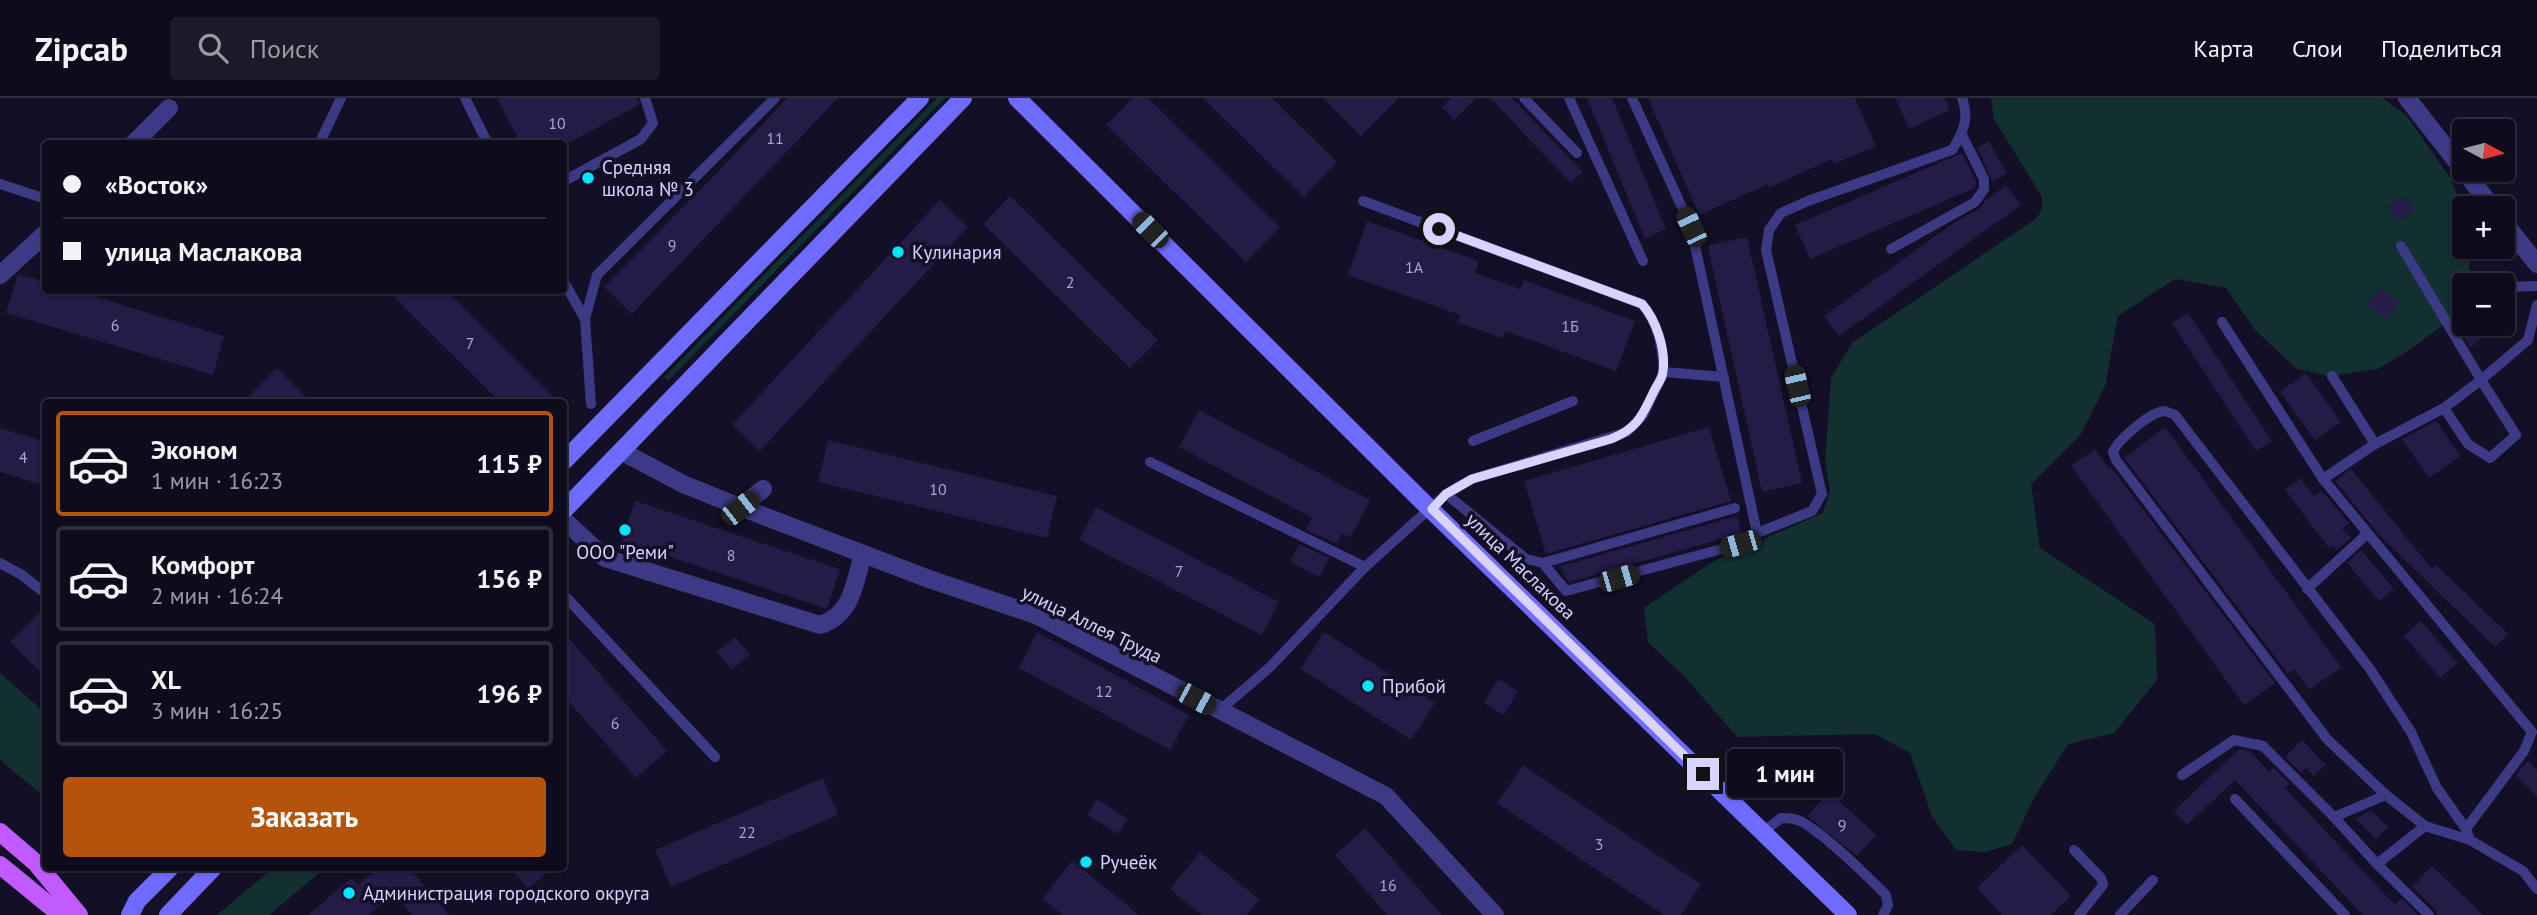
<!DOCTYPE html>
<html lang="ru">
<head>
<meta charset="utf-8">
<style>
  :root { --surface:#0e0b1c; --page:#1c1929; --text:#f1f3f6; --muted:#9b9ba3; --line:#2e2b3b; --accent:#b45309 }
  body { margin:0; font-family:"PT Sans",sans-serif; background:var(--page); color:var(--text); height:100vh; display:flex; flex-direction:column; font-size:26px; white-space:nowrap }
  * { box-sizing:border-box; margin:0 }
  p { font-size:23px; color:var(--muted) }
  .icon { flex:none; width:38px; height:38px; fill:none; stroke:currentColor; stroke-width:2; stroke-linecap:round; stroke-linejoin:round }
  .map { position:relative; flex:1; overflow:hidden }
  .sheet { position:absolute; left:42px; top:301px; width:525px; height:472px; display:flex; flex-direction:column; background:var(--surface); border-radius:7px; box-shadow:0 2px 5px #0004,0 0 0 2px var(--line) }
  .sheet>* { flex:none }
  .top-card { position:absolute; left:42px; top:42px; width:525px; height:154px; border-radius:7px; box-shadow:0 2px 5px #0004,0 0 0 2px var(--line); display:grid; align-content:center; height:154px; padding:0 21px; background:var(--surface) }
  .needle { width:46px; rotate:97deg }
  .tools { position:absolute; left:2452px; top:21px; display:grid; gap:14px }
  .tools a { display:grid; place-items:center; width:63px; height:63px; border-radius:7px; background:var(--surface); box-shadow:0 2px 5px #0004,0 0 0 2px var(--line); font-size:35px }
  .end { position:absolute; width:32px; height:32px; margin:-16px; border:9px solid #d9d4ff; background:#111; box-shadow:0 0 0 4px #111 }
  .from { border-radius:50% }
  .bubble { position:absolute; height:49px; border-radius:7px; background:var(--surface); box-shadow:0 2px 5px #0004,0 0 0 2px var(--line); font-size:23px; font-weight:800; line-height:49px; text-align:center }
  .car { position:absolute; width:21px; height:42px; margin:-21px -10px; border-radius:9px; box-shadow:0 0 5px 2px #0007; background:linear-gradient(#222 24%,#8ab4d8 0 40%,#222 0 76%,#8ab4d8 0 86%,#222 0) }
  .top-card b { display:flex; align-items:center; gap:24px; height:66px; font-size:26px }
  .top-card b+b { border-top:2px solid var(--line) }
  .top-card i { width:18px; height:18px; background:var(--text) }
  ul { padding:12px 0 0; list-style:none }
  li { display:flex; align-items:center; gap:21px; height:105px; margin:0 14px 10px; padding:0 7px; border:4px solid var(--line); border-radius:7px }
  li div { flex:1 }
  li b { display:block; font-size:26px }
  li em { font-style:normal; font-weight:800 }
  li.current { border-color:var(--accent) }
  li>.icon { width:63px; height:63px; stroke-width:1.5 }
  .button { display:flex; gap:14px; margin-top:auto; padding:14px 21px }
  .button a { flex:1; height:80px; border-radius:7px; background:var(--accent); color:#fff; font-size:28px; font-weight:800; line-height:80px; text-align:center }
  header { display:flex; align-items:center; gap:42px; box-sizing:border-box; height:98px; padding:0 35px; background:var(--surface); border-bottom:2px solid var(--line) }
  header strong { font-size:33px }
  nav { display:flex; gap:38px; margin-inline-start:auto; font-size:24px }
  .search { width:490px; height:63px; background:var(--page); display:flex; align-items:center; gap:18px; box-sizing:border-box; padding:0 24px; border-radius:7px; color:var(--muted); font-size:26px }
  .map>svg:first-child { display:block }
  .green { fill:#12302f }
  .building { fill:#241b47 }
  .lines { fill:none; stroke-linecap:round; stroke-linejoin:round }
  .lane { stroke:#3d3a85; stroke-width:10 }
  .street { stroke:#3d3a85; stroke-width:18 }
  .secondary { stroke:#6f6bff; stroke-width:18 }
  .primary { stroke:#c25bff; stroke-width:18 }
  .route { stroke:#d9d4ff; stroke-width:9 }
  .poi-dot { fill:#00e5ff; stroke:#130f26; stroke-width:2.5 }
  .labels { text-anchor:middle; stroke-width:7; stroke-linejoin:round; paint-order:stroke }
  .number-label { font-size:16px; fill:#aca6d1 }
  .poi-label { font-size:19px; fill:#d9d4ff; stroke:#130f26; text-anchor:start }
  .street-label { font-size:19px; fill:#d9d4ff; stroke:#130f26 }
</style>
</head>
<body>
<header>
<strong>Zipcab</strong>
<div class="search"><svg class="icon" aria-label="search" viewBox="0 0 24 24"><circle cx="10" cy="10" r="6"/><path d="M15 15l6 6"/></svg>Поиск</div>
<nav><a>Карта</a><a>Слои</a><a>Поделиться</a></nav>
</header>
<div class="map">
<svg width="2537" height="817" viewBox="0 0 2537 817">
  <rect width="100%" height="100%" fill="#130f26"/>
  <g class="green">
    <path d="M 937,0 L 945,0 L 668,283 L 664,279 Z"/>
    <path d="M 1991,0 L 2382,0 L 2406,17 L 2451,81 L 2464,114 L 2464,149 L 2471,149 L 2468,187 L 2464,187 L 2464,196 L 2451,221 L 2411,251 L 2378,271 L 2329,278 L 2297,271 L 2255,232 L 2226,190 L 2175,181 L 2118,218 L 2105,288 L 2081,336 L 2031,386 L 2040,450 L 2155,526 L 2157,582 L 2114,635 L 2068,646 L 2034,700 L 2012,746 L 1986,754 L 1956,752 L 1932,718 L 1910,655 L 1875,636 L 1737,639 L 1686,580 L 1648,544 L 1644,510 L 1712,464 L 1823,415 L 1830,393 L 1825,362 L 1831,280 L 1852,245 L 2037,120 L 2042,111 L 2042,99 L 1994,21 Z"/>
    <path d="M 0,575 L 45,615 L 45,699 L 0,662 Z"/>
    <path d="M 273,770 L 325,770 L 269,817 L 217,817 Z"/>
  </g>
  <g class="building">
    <path d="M 497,0 L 637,0 L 639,7 L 567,46 L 521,46 Z"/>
    <path d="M 787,0 L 838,0 L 632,216 L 604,189 L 713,79 Z"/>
    <path d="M 1133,0 L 1148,0 L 1280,129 L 1246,164 L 1106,27 Z"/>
    <path d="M 1203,0 L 1272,0 L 1337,64 L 1304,99 Z"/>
    <path d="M 1323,0 L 1399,0 L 1361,38 Z"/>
    <path d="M 1451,0 L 1476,0 L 1454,22 L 1442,9 Z"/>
    <path d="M 1490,0 L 1512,0 L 1583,74 L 1571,85 Z"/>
    <path d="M 1587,0 L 1612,0 L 1666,131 L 1645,141 Z"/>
    <path d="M 1648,0 L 1855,0 L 1876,48 L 1834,66 L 1832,61 L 1769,90 L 1768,86 L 1699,117 Z"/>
    <path d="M 1895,0 L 1945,0 L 1950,12 L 1909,31 Z"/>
    <path d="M 1989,44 L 2007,76 L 1992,83 L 1977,49 Z"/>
    <path d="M 1962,55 L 1976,83 L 1975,90 L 1810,161 L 1795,127 Z"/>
    <path d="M 2006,87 L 2021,107 L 1839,238 L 1824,218 L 1955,124 L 1979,111 L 1986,102 Z"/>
    <path d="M 1010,98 L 1158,242 L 1130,270 L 983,126 Z"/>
    <path d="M 2405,98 L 2414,113 L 2397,123 L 2388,108 Z"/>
    <path d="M 940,102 L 968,129 L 760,353 L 732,327 Z"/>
    <path d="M 1367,123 L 1479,163 L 1475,175 L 1520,191 L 1524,182 L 1635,223 L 1616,273 L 1505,233 L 1503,240 L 1457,224 L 1460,217 L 1348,177 Z"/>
    <path d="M 1747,139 L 1802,385 L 1762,394 L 1709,154 L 1709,147 Z"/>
    <path d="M 18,176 L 46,184 L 46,192 L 73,192 L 224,238 L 213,277 L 6,215 Z"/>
    <path d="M 2382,190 L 2400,206 L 2385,222 L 2367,206 Z"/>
    <path d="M 387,192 L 446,192 L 559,304 L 500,304 Z"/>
    <path d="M 2188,215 L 2272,343 L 2256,353 L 2172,225 Z"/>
    <path d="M 2469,226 L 2472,226 L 2482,241 L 2470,249 L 2460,232 Z"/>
    <path d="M 277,270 L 311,304 L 243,304 Z"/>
    <path d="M 2306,275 L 2341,324 L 2315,342 L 2280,294 Z"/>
    <path d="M 1199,312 L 1370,402 L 1350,440 L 1342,435 L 1337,446 L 1306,432 L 1312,420 L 1179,349 Z"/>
    <path d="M 2436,323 L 2460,358 L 2429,380 L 2402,341 Z"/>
    <path d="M 1709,329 L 1731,403 L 1546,456 L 1524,383 Z"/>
    <path d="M 2165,329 L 2341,569 L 2309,592 L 2294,571 L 2288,576 L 2124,360 Z"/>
    <path d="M 0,330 L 46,344 L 46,388 L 0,374 Z"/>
    <path d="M 828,342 L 1057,398 L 1047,440 L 818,384 Z"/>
    <path d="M 2095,351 L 2109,371 L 2111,369 L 2275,585 L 2244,607 L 2071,368 Z"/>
    <path d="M 2351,371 L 2432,471 L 2436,467 L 2508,536 L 2495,549 L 2381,439 L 2335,383 Z"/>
    <path d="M 2300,380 L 2314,398 L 2321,392 L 2349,425 L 2342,431 L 2351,440 L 2337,452 L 2333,447 L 2329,450 L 2285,392 Z"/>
    <path d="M 635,403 L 840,471 L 827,511 L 622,443 Z"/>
    <path d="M 1096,409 L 1279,504 L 1262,537 L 1079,442 Z"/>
    <path d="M 1737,418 L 1742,435 L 1569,484 L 1564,478 L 1561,468 Z"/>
    <path d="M 1299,446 L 1329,460 L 1320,479 L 1290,464 Z"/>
    <path d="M 2361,452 L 2394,491 L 2379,503 L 2347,465 Z"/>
    <path d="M 46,508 L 46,579 L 10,544 Z"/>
    <path d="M 2421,523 L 2457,565 L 2440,580 L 2404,538 Z"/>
    <path d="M 1037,534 L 1189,617 L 1170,652 L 1019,570 Z"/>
    <path d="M 1324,534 L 1435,605 L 1411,642 L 1301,571 Z"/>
    <path d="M 564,535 L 667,653 L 636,680 L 564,598 Z"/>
    <path d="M 735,539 L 750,556 L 732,572 L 717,554 Z"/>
    <path d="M 1498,581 L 1518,593 L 1504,617 L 1484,605 Z"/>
    <path d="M 2302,642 L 2326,667 L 2314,678 L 2306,670 L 2301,675 L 2285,659 Z"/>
    <path d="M 2239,651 L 2250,653 L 2269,674 L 2273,669 L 2290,686 L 2285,690 L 2395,807 L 2401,800 L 2418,817 L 2363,817 L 2235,682 L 2187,727 L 2174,713 Z"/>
    <path d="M 2528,663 L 2537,672 L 2537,699 L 2516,677 Z"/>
    <path d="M 1523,667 L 1701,786 L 1681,817 L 1664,817 L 1497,705 Z"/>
    <path d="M 823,680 L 838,717 L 671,789 L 655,752 Z"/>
    <path d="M 1829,694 L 1876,737 L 1857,758 L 1807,718 Z"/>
    <path d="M 1097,701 L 1128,721 L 1118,736 L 1087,717 Z"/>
    <path d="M 2371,712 L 2388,729 L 2376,741 L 2356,721 Z"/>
    <path d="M 1365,730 L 1442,817 L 1387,817 L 1335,757 Z"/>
    <path d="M 2022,747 L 2071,798 L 2051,817 L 2002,817 L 1977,790 Z"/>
    <path d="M 1200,754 L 1259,801 L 1247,817 L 1202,817 L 1170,791 Z"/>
    <path d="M 1072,763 L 1139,817 L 1063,817 L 1042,801 Z"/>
    <path d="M 2432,768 L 2483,817 L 2437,817 L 2435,811 L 2412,789 Z"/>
    <path d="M 379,770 L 409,770 L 449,817 L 412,817 L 394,795 L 368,817 L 308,817 L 352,780 L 358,787 Z"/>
    <path d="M 510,770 L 553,770 L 528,791 Z"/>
  </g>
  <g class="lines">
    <g class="lane">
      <path d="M 465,0 L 488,46"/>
      <path d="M 1524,0 L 1577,55"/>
      <path d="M 1569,0 L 1643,163"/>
      <path d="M 1632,0 L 1691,129 L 1757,435 L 1812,413 L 1822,396 L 1766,152 L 1769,132 L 1781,115 L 1808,103 L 1952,52 C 1963,35 1970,20 1962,0"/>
      <path d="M 319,46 L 341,0"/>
      <path d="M 564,83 L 641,41 L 653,25 L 645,0"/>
      <path d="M 0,86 L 46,101"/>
      <path d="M 1363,103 L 1642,206 C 1660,228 1661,246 1664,274 L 1724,279"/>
      <path d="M 2401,148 L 2481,282 L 2516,337 L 2490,360 L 2468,346 L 2444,310"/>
      <path d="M 1891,151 L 1975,104 L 1984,91 L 1984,81 L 1962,37"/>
      <path d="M 564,184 L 585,221"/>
      <path d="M 2502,189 L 2537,188"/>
      <path d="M 2222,224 L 2323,381 L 2532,634 L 2524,653 L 2466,731 L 2470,742"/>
      <path d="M 2332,278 L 2375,346"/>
      <path d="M 591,306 L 585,221 L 597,177 L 775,0"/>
      <path d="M 1473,343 L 1573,303"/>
      <path d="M 1150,364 L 1365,469"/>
      <path d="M 2323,381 L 2375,346 L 2444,310 L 2481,282 L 2528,242 L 2537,207"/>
      <path d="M 1446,396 L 1526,461 L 1543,465 L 1566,493 L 1740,446 L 1757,435"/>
      <path d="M 0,465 L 22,477 L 46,496"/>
      <path d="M 1543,465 L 1735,410"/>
      <path d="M 2307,491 L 2367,436"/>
      <path d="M 564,497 L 715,659"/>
      <path d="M 1219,613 L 1270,569 L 1365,469 L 1446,396 L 1472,381 L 1627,334 L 1643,317 L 1664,274"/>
      <path d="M 2182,677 L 2234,642 L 2263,648 L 2334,719 L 2377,766"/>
      <path d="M 2235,701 L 2345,817"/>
      <path d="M 2334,719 L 2386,697"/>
      <path d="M 2425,728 L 2386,697 L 2327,641 L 2116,362 L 2113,354 C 2118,342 2151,313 2165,313 C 2166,314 2174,316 2175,317 L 2370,571 L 2411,634 L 2437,690 L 2466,731"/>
      <path d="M 1763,734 L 1781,720 C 1788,720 1795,720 1802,724 C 1827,738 1865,776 1886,797 L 1888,807 L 1883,817"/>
      <path d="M 2074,752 L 2101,780 L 2103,787 L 2079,817"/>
      <path d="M 2120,817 L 2153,782"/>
      <path d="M 2429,817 L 2377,766 L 2425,728 L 2470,742 L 2523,773 L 2537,791"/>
    </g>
    <g class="street">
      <path d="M 2407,0 L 2493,110"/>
      <path d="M 133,46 L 169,10"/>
      <path d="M 2502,122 L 2537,166"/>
      <path d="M 0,177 L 46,135"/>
      <path d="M 621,353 L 683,386 L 740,409 L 929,481 L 1036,517 L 1386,698 L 1495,817"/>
      <path d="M 740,409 L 763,391"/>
      <path d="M 564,422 L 605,460 L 820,527 C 853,516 854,486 863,456"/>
    </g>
    <g class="secondary">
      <path d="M 1017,0 L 1421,402 L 1848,817"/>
      <path d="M 564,363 L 920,0"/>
      <path d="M 564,412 L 963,0"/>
      <path d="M 130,817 L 137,803 L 170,770"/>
      <path d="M 168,817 L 213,770"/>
    </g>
    <g class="primary">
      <path d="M 0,734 L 36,765 L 79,817"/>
      <path d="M 0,767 L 61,817"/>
    </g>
  </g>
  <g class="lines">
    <path class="route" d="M 1439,131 L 1642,206 C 1656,222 1666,251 1663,273 C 1663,280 1657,287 1654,293 C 1642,318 1638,330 1611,341 L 1472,381 L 1446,396 L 1432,411 L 1703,676"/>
  </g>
  <g class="poi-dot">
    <circle cx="588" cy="80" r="7"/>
    <circle cx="898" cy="154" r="7"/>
    <circle cx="625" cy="432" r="7"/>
    <circle cx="1368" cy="588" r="7"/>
    <circle cx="1086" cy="764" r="7"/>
    <circle cx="349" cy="795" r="7"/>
  </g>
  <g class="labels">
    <g class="number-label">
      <text x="557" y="31">10</text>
      <text x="775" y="46">11</text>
      <text x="672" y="153">9</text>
      <text x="1414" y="175">1А</text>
      <text x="1070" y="190">2</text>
      <text x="115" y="233">6</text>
      <text x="1570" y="234">1Б</text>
      <text x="470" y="251">7</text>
      <text x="23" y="365">4</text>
      <text x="938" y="397">10</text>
      <text x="731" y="463">8</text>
      <text x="1179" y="479">7</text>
      <text x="1104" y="599">12</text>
      <text x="615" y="631">6</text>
      <text x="1842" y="733">9</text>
      <text x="747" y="740">22</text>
      <text x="1599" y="752">3</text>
      <text x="1388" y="793">16</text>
    </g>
    <g class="poi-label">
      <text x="602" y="76">Средняя<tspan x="602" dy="22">школа № 3</tspan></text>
      <text x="912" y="161">Кулинария</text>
      <text x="625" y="461" text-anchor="middle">ООО "Реми"</text>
      <text x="1382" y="595">Прибой</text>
      <text x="1100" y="771">Ручеёк</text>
      <text x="363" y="802">Администрация городского округа</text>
    </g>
    <g class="street-label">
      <text transform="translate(1521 468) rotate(44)" y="7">улица Маслакова</text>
      <text transform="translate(1092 526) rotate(26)" y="7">улица Аллея Труда</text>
    </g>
  </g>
</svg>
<div class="tools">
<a><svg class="needle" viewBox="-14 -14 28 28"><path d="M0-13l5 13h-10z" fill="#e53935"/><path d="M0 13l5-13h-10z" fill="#9b9ba3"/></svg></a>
<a>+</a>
<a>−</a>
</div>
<i class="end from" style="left:1439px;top:131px"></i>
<i class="end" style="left:1703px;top:676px"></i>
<div class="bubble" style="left:1727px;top:651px;width:116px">1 мин</div>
<i class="car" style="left:1691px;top:129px;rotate:335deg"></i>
<i class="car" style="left:1150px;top:132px;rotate:315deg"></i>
<i class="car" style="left:1797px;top:288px;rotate:347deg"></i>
<i class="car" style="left:740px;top:410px;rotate:52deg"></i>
<i class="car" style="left:1740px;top:446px;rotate:254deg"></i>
<i class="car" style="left:1619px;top:480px;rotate:74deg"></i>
<i class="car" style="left:1196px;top:601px;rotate:118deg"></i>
<div class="top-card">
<b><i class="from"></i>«Восток»</b>
<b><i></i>улица Маслакова</b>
</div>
<section class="sheet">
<ul>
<li class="current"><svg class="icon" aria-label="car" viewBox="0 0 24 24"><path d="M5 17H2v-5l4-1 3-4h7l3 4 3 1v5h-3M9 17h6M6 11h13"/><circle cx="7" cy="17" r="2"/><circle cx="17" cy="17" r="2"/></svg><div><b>Эконом</b><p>1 мин · 16:23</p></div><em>115 ₽</em></li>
<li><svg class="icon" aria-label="car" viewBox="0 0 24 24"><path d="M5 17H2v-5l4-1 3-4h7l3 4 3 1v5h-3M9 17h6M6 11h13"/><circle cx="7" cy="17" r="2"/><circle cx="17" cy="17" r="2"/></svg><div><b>Комфорт</b><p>2 мин · 16:24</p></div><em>156 ₽</em></li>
<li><svg class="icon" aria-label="car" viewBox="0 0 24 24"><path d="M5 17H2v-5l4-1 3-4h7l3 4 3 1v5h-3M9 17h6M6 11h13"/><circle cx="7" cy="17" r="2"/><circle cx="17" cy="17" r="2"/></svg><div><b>XL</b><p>3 мин · 16:25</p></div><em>196 ₽</em></li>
</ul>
<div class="button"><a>Заказать</a></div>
</section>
</div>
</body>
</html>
